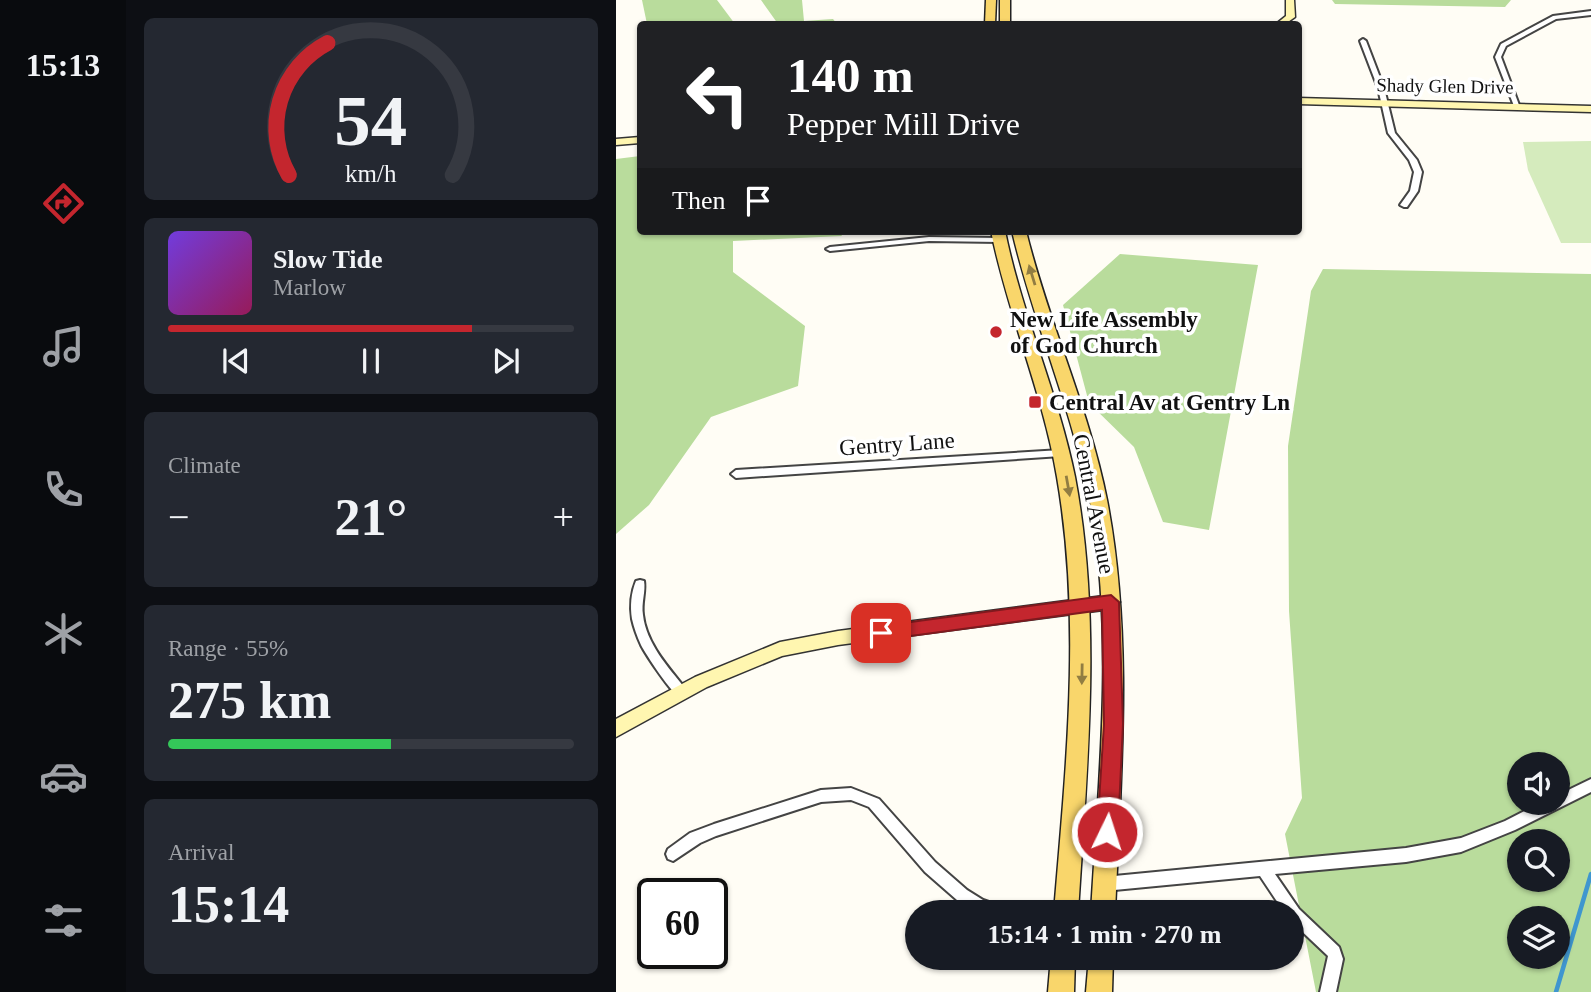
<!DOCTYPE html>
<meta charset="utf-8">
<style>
:root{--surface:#171b24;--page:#242831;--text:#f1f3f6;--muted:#9ea1a6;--line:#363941;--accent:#c4262e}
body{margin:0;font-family:Georgia,serif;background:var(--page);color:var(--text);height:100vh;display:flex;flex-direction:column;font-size:26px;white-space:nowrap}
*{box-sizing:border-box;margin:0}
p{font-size:23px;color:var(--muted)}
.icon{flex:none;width:38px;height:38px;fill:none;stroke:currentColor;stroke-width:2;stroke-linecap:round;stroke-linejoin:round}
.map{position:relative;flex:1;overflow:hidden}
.panel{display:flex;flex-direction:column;gap:18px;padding:18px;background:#0d0f14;width:490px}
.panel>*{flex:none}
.top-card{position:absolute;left:21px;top:21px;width:665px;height:214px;border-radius:7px;box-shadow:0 2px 5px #0004;background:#202124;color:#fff;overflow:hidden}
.controls{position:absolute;left:891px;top:752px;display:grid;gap:14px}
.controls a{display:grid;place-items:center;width:63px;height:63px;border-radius:50%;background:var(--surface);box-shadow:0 2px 5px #0004;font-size:35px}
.speed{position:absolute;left:21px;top:878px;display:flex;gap:14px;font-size:35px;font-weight:700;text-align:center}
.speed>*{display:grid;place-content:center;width:91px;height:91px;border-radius:50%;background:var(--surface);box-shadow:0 2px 5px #0004;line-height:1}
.speed .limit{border:4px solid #111;border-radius:10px;background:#fff;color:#111}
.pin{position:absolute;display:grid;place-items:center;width:60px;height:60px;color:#fff;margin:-30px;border-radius:14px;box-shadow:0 4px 10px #0006}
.me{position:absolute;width:77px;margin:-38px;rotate:4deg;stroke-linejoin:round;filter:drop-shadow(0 0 5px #0008)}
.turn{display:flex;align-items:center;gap:24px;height:147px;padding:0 35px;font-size:32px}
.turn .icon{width:91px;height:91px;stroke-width:2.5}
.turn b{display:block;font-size:49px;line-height:60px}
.then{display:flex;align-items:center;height:66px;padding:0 35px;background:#0003;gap:14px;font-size:26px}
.big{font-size:52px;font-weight:700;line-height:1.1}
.panel .card{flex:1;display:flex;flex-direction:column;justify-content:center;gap:10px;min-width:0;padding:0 24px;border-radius:10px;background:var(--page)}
.panel .dial{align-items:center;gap:0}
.dial svg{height:182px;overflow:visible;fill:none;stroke:var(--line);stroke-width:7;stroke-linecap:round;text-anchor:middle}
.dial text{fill:var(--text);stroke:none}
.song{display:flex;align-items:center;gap:21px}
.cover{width:84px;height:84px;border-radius:10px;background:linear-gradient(135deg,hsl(260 70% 55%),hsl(330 70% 35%))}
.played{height:7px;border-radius:4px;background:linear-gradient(90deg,var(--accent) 75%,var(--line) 75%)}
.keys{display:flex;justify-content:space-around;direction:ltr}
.heat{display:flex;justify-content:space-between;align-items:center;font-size:38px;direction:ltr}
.charge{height:10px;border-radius:5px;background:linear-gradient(90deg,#34c759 55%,var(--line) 0)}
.trip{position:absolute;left:289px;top:900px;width:399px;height:70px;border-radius:35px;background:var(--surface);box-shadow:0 2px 5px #0004;font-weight:700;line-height:70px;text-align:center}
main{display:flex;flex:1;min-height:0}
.menu{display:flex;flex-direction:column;width:126px;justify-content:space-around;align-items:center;background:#090b0e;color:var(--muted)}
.menu .icon{width:49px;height:49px}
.menu .selected{color:var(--accent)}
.menu b{font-size:32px;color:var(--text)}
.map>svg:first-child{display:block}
.green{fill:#d5ebbd}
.forest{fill:#b9dc9c;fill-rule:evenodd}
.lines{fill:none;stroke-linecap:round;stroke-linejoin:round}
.stream{stroke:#3f96cf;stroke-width:4.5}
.street-casing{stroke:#444;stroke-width:4}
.secondary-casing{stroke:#333;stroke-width:3}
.primary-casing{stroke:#222;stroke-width:3}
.street{fill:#fff;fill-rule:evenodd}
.secondary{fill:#fff6b0;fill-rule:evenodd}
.primary{fill:#f9d66b;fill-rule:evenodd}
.oneway{fill:#917d42}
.route{fill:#c4262e;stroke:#7f191e;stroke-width:2}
.poi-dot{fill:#c4262e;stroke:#fff;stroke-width:2.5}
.labels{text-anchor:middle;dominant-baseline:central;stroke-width:7;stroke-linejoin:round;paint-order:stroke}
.far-street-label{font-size:19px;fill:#111;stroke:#fff}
.poi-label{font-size:23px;font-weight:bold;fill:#111;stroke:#fff;text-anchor:start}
.street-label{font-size:23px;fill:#111;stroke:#fff}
</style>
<main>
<nav class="menu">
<b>15:13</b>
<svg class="icon selected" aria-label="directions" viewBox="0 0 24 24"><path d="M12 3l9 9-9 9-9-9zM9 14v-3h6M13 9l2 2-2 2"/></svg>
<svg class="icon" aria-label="music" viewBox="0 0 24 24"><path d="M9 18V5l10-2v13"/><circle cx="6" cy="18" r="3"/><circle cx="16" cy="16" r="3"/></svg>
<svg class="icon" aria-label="phone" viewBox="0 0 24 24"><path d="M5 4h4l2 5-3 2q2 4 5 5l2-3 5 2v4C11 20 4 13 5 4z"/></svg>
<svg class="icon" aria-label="climate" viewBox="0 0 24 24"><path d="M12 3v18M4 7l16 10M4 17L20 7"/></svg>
<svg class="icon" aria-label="car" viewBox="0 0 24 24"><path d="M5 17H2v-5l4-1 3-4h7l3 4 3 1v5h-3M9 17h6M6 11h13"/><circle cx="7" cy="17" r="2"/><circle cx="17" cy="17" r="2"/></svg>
<svg class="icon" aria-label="filters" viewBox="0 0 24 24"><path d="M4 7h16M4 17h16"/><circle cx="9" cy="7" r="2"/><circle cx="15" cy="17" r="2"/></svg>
</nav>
<section class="panel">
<div class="card dial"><svg viewBox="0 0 100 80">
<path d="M14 69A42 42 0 1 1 86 69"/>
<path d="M14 69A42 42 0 0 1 31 11" stroke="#c4262e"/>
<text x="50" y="56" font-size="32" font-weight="700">54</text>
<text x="50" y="72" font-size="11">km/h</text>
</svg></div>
<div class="card">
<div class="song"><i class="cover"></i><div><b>Slow Tide</b><p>Marlow</p></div></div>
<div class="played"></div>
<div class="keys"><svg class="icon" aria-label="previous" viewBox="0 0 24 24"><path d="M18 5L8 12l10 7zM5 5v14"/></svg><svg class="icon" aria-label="pause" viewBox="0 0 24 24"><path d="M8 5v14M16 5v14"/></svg><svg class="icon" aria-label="next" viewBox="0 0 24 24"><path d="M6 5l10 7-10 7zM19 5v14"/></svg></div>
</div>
<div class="card"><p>Climate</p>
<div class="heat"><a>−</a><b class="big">21°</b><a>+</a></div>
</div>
<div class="card"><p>Range · 55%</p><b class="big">275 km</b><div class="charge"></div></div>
<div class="card"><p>Arrival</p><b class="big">15:14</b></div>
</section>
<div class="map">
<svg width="975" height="992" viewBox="0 0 975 992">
<rect width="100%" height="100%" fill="#fffdf5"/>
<!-- green -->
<path class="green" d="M975,141V243H945L912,170L907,142Z"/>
<!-- forest -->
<g class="forest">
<path d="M26,0H101L119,24H31Z"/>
<path d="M145,0H186L188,21L217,19L221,24H162Z"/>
<path d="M716,0H895L889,7L719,4Z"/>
<path d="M24,156V231H223L226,236L117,241V272L189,326L182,386L95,417L33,505L0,534V159Z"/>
<path d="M504,254L642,265L593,530L547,522L518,447L473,403L447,305Z"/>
<path d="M707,269L975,274V992H700L669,834L686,798L673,611L672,446L695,291ZM903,765H942V803H903ZM903,842H942V880H903ZM903,919H942V957H903Z"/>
</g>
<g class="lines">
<!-- stream -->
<path class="stream" d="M940,992L975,874"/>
<defs>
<g id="street">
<path d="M975,11V15L940,19L890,46L885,57L903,105L898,106L879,57L885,44L937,16Z"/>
<path d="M747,39L750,41L768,88L779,133L801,160L806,172L802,191L791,207H788L784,205L794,191L798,172L793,160L772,133L762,88L744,41Z"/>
<path d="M313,237L384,238L388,240L384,242L313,241L214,251L210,249L214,247Z"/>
<path d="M445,450L450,453L445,456L120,478L115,474L120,470Z"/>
<path d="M24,580L28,581C30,591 25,603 27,615C30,643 52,667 69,688L71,692L69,696C68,696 66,697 64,697C57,696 29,653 25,645C21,636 18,628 16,619C14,606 15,593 20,581Z"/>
<path d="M975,779V792L899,830L845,852L790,862L659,874L683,909L723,947L727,959L720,992H704L712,956L676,922V912H668L644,876L488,891L483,889L481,884L483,879L488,877L790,848L845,838L889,821L924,803H942V795Z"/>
<path d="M235,788L263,799L319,862L351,890L367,900L387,907L389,912H361L341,900L309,872L253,807L235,800L205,802L100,836L84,843L57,861L52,859L50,854L52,849L74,833L98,824L205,790Z"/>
</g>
<g id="secondary">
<path d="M670,0H678L679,17L669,24H660L670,16Z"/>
<path d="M682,98L975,106V112L682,104Z"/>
<path d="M24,137V143L0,145V139Z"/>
<path d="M495,595L501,597L504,602L501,607L495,609L222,645L166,656L91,687L0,737V719L79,677L164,642L222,631Z"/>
</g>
<g id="primary">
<path d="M370,0H380L379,24H369Z"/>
<rect x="384" y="0" width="10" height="24"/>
<path d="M375,231H389C406,315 442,393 459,477C486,620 471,767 462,912H438C450,767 466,621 441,477C427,393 392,315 375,231Z"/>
<path d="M396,231H410C432,322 473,408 491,500C517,635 505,775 499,912H475C483,775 499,633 473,497C455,406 417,321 396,231Z"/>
<path d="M435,957H459L458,992H432Z"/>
<path d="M473,957H497L496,992H470Z"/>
</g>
</defs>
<!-- street casing -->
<use href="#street" class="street-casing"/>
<!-- secondary casing -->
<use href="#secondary" class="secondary-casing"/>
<!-- primary casing -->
<use href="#primary" class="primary-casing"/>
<!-- street -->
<use href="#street" class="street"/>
<!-- secondary -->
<use href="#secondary" class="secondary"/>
<!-- primary -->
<use href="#primary" class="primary"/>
</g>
<!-- one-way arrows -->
<defs><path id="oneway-solid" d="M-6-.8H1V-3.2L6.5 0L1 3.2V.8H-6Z" transform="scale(1.75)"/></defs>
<g class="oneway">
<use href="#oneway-solid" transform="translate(416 275) rotate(-107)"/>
<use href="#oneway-solid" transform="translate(452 486) rotate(80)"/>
<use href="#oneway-solid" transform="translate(466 674) rotate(91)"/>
</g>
<!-- route -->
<path class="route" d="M495,595L503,602L507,724L502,832L499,838L491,841L484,838L481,832L488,724L486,610L265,640L256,633L265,626Z"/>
<!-- markers -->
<g class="poi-dot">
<circle cx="380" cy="332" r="7"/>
<rect x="412" y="395" width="14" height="14" rx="3.5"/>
</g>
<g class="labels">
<!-- far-street labels -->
<g class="far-street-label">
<text transform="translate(829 86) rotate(1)">Shady Glen Drive</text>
</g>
<!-- poi labels -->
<g class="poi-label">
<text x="394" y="319">New Life Assembly<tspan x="394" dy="26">of God Church</tspan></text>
<text x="433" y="402">Central Av at Gentry Ln</text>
</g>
<!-- street labels -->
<g class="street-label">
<text transform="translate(281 444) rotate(-4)">Gentry Lane</text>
<text transform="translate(478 504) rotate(79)">Central Avenue</text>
</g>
</g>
</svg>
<div class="controls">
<a><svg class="icon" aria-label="sound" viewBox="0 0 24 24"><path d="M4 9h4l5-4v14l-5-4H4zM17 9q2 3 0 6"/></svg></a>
<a><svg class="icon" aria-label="search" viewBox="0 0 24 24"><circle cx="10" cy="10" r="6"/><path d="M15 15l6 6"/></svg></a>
<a><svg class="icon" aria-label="layers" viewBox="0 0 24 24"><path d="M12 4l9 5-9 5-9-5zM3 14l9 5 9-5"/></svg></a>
</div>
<div class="speed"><div class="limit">60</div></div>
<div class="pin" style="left:265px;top:633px;background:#d93025"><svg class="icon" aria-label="arrive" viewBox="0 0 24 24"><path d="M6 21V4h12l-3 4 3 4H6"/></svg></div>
<svg class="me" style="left:491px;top:832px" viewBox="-20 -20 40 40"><circle r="17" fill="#c4262e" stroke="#fff" stroke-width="3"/><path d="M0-11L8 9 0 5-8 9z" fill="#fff"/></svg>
<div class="trip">15:14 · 1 min · 270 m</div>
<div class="top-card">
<div class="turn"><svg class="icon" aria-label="left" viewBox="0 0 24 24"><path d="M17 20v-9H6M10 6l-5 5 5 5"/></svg><div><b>140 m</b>Pepper Mill Drive</div></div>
<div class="then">Then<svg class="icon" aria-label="arrive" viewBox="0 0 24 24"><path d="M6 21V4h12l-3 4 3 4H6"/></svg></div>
</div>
</div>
</main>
